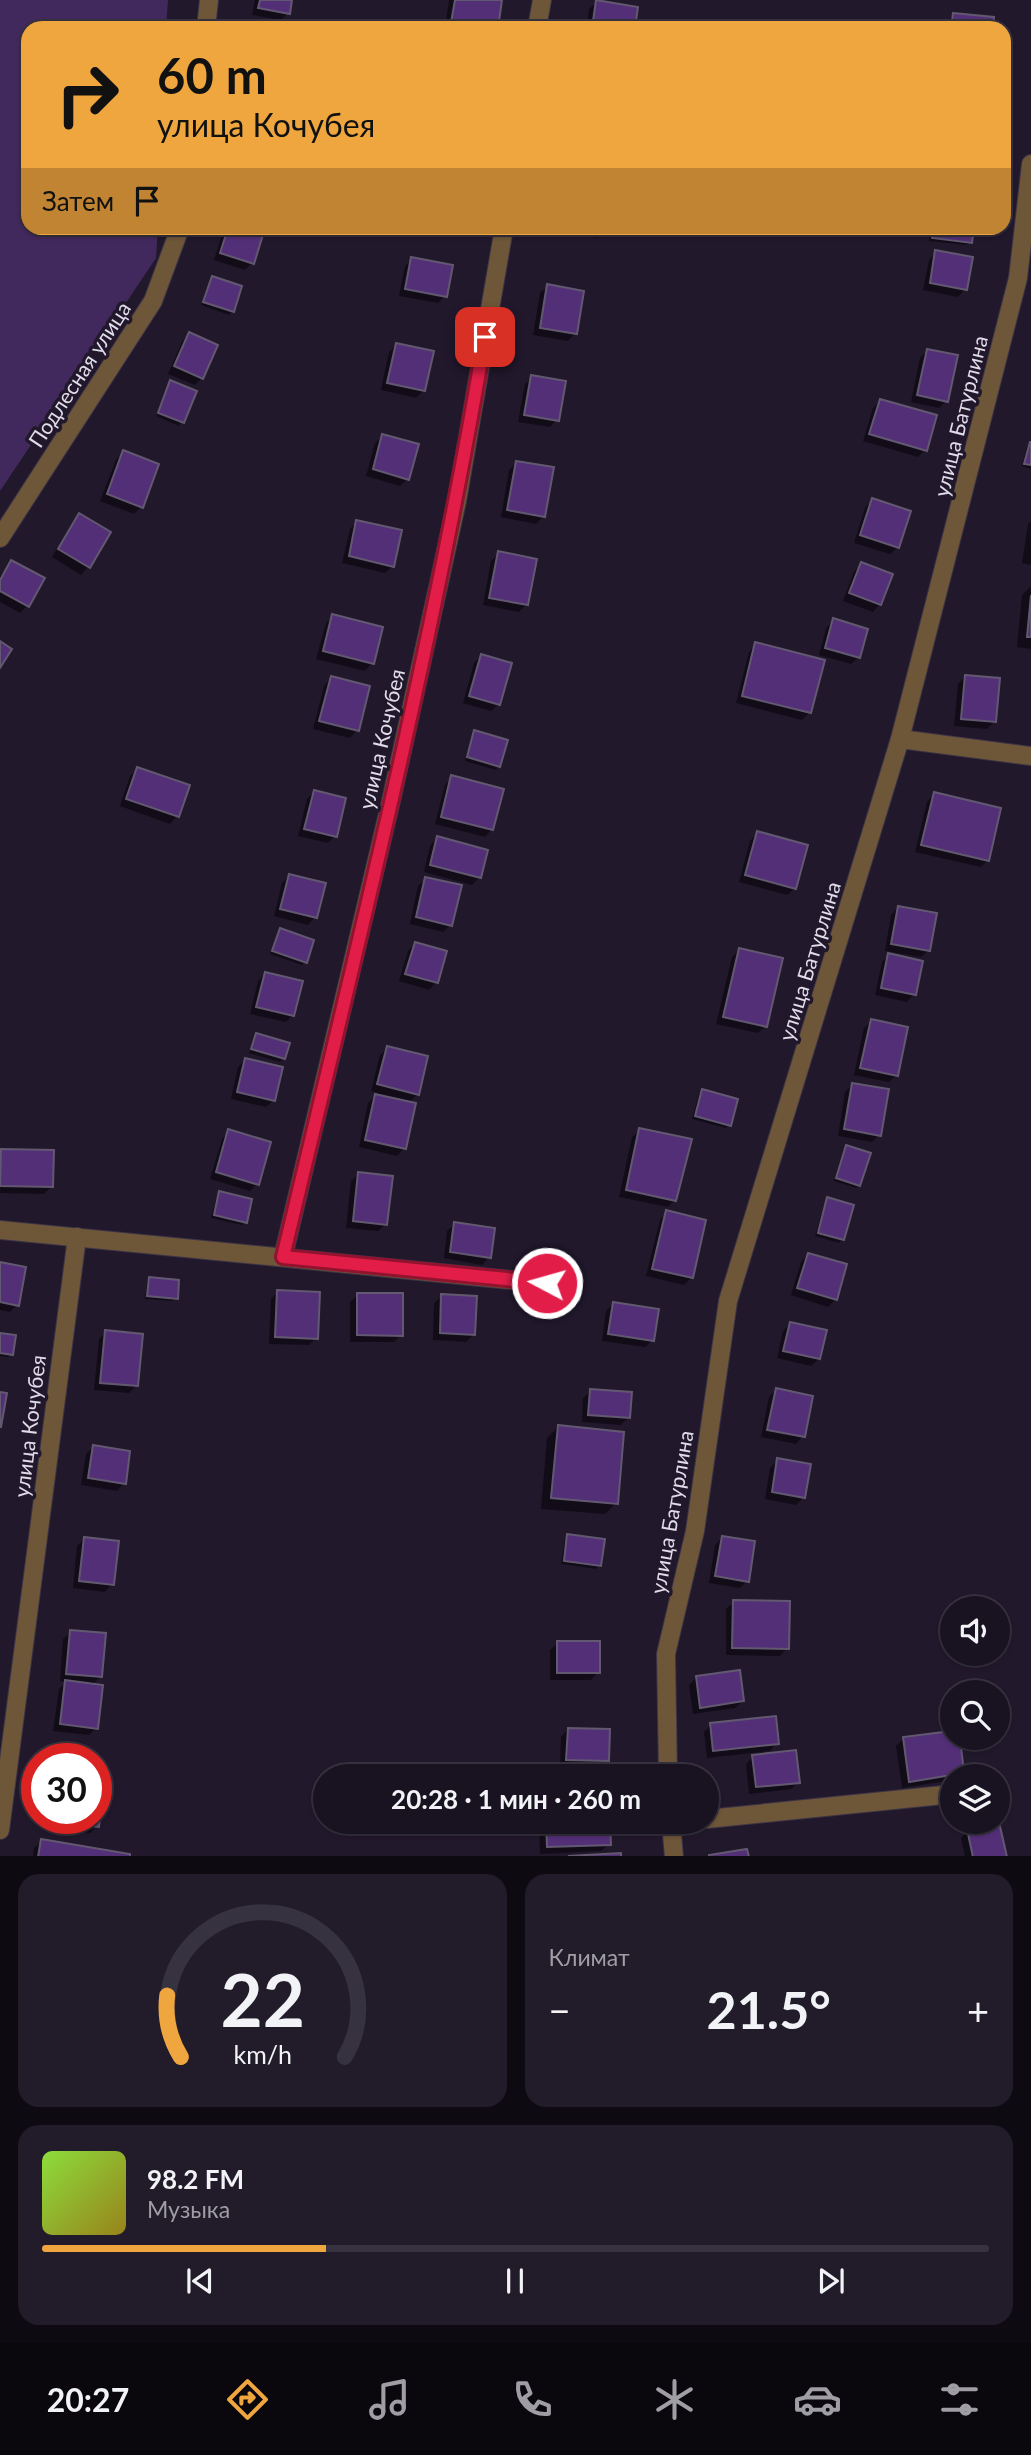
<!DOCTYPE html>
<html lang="ru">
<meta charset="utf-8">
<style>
:root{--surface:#191221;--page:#221b2a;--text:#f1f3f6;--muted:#9f9ea5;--line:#37323f;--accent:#f0a63f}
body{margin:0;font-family:Lato,sans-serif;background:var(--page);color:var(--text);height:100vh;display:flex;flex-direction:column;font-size:26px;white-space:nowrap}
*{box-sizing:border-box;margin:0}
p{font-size:23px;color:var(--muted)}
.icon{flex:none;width:38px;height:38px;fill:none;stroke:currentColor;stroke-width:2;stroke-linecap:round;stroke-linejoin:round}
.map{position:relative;height:1856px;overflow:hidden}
.details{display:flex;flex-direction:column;gap:18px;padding:18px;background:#0e0a12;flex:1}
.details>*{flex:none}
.banner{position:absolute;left:21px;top:21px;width:990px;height:214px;border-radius:21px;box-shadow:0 2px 5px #0004,0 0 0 2px var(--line);background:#f0a63f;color:#111;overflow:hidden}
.controls{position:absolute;left:940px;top:1596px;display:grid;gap:14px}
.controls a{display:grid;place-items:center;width:70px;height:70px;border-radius:50%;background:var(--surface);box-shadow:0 2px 5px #0004,0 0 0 2px var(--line);font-size:35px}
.speed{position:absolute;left:21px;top:1743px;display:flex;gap:14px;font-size:35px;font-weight:700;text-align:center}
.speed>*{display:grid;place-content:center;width:91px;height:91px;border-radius:50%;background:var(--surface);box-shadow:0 2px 5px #0004,0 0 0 2px var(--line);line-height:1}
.speed .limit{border:10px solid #d22;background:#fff;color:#111}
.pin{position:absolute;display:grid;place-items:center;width:60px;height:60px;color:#fff;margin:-30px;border-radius:14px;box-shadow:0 4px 10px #0006}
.me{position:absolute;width:77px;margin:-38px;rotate:276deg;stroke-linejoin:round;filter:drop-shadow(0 0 5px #0008)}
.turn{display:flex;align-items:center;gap:24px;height:147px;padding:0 21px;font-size:32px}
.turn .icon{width:91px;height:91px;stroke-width:2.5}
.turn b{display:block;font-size:49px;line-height:60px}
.then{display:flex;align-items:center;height:66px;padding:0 21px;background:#0003;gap:14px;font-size:26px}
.big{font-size:52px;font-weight:700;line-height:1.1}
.details .card{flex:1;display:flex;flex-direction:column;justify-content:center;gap:10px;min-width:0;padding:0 24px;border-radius:21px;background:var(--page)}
.details .dial{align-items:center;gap:0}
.dial svg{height:182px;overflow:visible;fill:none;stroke:var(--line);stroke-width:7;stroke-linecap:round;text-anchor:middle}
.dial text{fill:var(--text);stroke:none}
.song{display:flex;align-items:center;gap:21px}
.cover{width:84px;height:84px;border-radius:10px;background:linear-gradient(135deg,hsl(90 70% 55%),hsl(50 70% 35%))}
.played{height:7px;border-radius:4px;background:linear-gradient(90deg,var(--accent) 30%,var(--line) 30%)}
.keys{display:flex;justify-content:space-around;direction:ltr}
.heat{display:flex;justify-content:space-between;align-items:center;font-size:38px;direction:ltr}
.details .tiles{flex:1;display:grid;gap:18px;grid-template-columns:1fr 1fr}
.card:last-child{grid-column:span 2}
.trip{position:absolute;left:313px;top:1764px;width:406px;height:70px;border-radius:35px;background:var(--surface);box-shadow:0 2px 5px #0004,0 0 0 2px var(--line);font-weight:700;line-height:70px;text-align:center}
.dock{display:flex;height:112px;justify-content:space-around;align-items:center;background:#0a070d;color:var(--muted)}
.dock .icon{width:49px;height:49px}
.dock .selected{color:var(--accent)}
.dock b{font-size:32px;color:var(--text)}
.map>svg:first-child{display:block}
.green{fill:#42295d}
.shadow{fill:#0007}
.building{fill:#532f78;stroke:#625970;stroke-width:2}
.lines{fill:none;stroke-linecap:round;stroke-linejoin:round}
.minor-casing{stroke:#3c3346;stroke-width:20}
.minor{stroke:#6e5638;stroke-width:18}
.route-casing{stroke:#92132f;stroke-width:18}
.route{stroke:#e11d48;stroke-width:12}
.labels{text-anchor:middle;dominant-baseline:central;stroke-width:7;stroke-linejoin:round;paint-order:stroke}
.street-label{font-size:21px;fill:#e1dce9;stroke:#21182c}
</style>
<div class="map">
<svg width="1031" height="1857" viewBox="0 0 1031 1857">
<rect width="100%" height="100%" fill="#21182c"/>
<!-- green -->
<path class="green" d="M0,0H168L166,28H28V228H158L156,258L0,491Z"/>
<!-- shadow -->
<g class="shadow">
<path d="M255,0H290L288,13L281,20L252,15Z"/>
<path d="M449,0H501L496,28H445Z"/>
<path d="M597,2L633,28H587L589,9Z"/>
<path d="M953,15L992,28H946V23Z"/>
<path d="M224,228H263L252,263L245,270L214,260Z"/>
<path d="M553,228H606L598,238L553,231Z"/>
<path d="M931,228H972L970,242L967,245L929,241Z"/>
<path d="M936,252L965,289L958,297L923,290L929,260Z"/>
<path d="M412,259L445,296L438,303L399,296L405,266Z"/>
<path d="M212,278L240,287L232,311L229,315L201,305Z"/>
<path d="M548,286L575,333L568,341L533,335L540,293Z"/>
<path d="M189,334L202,378L195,385L168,374L182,342Z"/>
<path d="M396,345L424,390L416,398L381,390L389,352Z"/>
<path d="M928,350L946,401L939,408L911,402L920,358Z"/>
<path d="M532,377L557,420L550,427L518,422L525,384Z"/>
<path d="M171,382L194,392L179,426L156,416Z"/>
<path d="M880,401L925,450L918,457L863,441L873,408Z"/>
<path d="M383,436L407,479L400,486L366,476L375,443Z"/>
<path d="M1030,444H1031V469L1022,466L1027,447Z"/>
<path d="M124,452L141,507L134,514L100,501L116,460Z"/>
<path d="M516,463L544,516L536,524L501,517L509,470Z"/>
<path d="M872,500L898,547L890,554L854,543L865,508Z"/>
<path d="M79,515L109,533L88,567L81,575L52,557L72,523Z"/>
<path d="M357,521L393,566L385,573L342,563L350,529Z"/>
<path d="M1031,521V565L1022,563L1028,524Z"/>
<path d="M499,553L527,604L519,612L483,605L491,561Z"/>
<path d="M11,562L27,606L20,613L0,602V576Z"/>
<path d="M861,564L880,604L873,612L843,601L854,572Z"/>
<path d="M1031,586V649L1017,647L1022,595Z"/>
<path d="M333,616L372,663L365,671L316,659L326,623Z"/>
<path d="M834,620L859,657L851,664L819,655L826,628Z"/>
<path d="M756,644L810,712L802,720L736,703L749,652Z"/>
<path d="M481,656L499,704L491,711L463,703L474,663Z"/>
<path d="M965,677L994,722L987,729L954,726L958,684Z"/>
<path d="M331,678L357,730L350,738L313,729L324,686Z"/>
<path d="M475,732L499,766L496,770L465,761L472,736Z"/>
<path d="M138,769L187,786L177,816L170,824L120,806L130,776Z"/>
<path d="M452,777L492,829L485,837L435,824L445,785Z"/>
<path d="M314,792L335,836L328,843L298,836L307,799Z"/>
<path d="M934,794L988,860L981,867L915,852L927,802Z"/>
<path d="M757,833L795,888L787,895L739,882L750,841Z"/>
<path d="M437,838L480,877L472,885L424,872L430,846Z"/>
<path d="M289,876L315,917L308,925L274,916L282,883Z"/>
<path d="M426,879L451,925L443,932L410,924L418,886Z"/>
<path d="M898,908L929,950L921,957L885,951L891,915Z"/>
<path d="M280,930L305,962L302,965L270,954Z"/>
<path d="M415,944L436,982L429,990L399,981L408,951Z"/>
<path d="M739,950L766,1026L758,1033L716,1024L732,957Z"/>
<path d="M889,955L914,994L907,1002L875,995L882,962Z"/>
<path d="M265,974L293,1015L286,1022L250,1014L258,981Z"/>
<path d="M872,1021L897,1075L889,1082L854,1075L864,1028Z"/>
<path d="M257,1035L283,1058L280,1062L249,1053Z"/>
<path d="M387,1048L418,1094L408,1103L404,1148L397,1156L359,1147L368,1103L378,1093L371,1091L380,1055Z"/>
<path d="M246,1059L274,1100L266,1107L231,1099L238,1067Z"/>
<path d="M852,1085L879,1135L872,1142L838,1136L845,1092Z"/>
<path d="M703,1091L729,1125L726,1128L692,1119L699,1094Z"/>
<path d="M640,1130L675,1200L668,1207L619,1197L632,1137Z"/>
<path d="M229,1131L257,1184L250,1191L210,1179L222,1139Z"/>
<path d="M846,1147L859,1185L856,1188L834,1181L843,1150Z"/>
<path d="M2,1151L51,1187L44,1194L0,1193Z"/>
<path d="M359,1174L386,1224L378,1231L346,1228L351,1181Z"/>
<path d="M220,1193L245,1222L242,1225L211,1218L217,1196Z"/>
<path d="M828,1199L842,1239L839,1243L815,1236L825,1202Z"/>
<path d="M667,1212L704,1222L691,1278L684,1285L646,1276L660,1220Z"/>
<path d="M455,1224L489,1257L482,1265L444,1258L447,1231Z"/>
<path d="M808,1254L836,1299L828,1307L791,1295L801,1262Z"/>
<path d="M0,1264L17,1305L10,1312L0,1310Z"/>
<path d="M150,1279L176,1298L173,1301L145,1299L147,1282Z"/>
<path d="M278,1292L316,1338L309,1345L269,1344L271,1299Z"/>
<path d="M358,1295L401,1335L394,1342H350V1302Z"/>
<path d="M442,1296L474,1334L466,1342L433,1340L434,1303Z"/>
<path d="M613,1304L653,1340L645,1347L602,1341L606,1311Z"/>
<path d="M790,1324L819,1359L811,1366L777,1358L783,1331Z"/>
<path d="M106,1332L137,1385L129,1393L94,1390L99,1339Z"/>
<path d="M0,1334L11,1354L8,1357L0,1356Z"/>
<path d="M591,1390L628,1418L621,1425L582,1422L583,1398Z"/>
<path d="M776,1390L803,1436L796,1444L761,1437L769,1397Z"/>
<path d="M558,1427L616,1503L605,1514L541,1509L547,1438Z"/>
<path d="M93,1447L124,1483L117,1491L81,1485L86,1454Z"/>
<path d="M778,1460L803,1498L796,1505L765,1499L770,1468Z"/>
<path d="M568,1536L600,1565L596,1569L561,1564L565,1539Z"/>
<path d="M85,1538L112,1584L105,1592L73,1588L77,1546Z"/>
<path d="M722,1538L747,1581L740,1588L709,1583L715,1545Z"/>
<path d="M734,1602L787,1648L780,1656L726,1655V1609Z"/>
<path d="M71,1632L100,1677L92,1685L96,1728L89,1735L53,1731L59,1689L66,1682L60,1681L63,1639Z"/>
<path d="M558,1643L598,1672L591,1680H550V1650Z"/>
<path d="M697,1677L743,1701L735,1708L693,1714L689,1685Z"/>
<path d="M711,1725L777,1743L770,1751L707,1758L704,1732Z"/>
<path d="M568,1729L607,1761L600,1768L560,1767L561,1737Z"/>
<path d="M952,1732V1738H958L962,1772L958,1776H952V1780L902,1788L896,1746L903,1739Z"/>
<path d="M753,1757L799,1782L791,1789L749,1794L746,1764Z"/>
<path d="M40,1818H96L97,1826L90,1833L39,1828Z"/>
<path d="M539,1822H608L609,1844L601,1851L540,1854Z"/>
<path d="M968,1831L1005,1857H965L961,1838Z"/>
<path d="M42,1841L128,1857H33L34,1848Z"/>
</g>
<!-- building -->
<g class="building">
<path d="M260,0H292L290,14L258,8Z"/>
<path d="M455,0H502L498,28H450Z"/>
<path d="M596,0L638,7L635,28H592Z"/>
<path d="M953,13L994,17L993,28H951Z"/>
<path d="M228,228H265L254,264L220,253Z"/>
<path d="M933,228H974L972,243L932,238Z"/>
<path d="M935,250L973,257L967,290L930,283Z"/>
<path d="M411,257L453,265L447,297L405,289Z"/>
<path d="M212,276L242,286L234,312L203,302Z"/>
<path d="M547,284L584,291L577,334L540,328Z"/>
<path d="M189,332L218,345L203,379L174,366Z"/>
<path d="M396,343L434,351L425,391L387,383Z"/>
<path d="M927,349L958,355L948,402L917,395Z"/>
<path d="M531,375L566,381L559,421L524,415Z"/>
<path d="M170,380L197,391L184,423L158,413Z"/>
<path d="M880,399L937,415L927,451L869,434Z"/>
<path d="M382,434L419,444L409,480L373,469Z"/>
<path d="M1030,442H1031V465L1024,464Z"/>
<path d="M123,450L159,464L143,508L107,494Z"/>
<path d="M516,461L554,467L545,517L507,510Z"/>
<path d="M872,498L911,511L899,548L860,535Z"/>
<path d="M79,513L111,532L90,568L58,549Z"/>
<path d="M356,520L402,530L394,567L349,556Z"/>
<path d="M498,551L537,559L528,605L489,598Z"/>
<path d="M11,560L45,578L29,607L0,591V580Z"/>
<path d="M861,562L893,574L881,605L849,593Z"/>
<path d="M1031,595V637H1027Z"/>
<path d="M332,614L383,627L374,664L323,651Z"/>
<path d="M833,618L868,629L860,658L825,648Z"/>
<path d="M0,641L12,649L0,668Z"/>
<path d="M755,642L825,660L811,713L742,696Z"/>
<path d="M481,654L512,663L500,705L469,696Z"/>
<path d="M965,675L1000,678L996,722L961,719Z"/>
<path d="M331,676L370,686L359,731L319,721Z"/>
<path d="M474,730L508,740L500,767L467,757Z"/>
<path d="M137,767L190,785L179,817L126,799Z"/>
<path d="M451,775L504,789L493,830L441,817Z"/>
<path d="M314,790L346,798L337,837L304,829Z"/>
<path d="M934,792L1001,808L989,861L921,845Z"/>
<path d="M757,831L808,845L796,889L745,875Z"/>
<path d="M437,836L488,850L481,878L430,865Z"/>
<path d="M289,874L326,883L317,918L280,909Z"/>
<path d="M425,877L462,885L452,926L416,917Z"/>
<path d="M898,906L937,913L930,951L891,944Z"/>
<path d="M280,928L314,940L307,963L272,951Z"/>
<path d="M415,942L447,951L438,983L405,974Z"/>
<path d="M739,948L783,958L767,1027L723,1017Z"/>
<path d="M888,953L923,961L916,995L881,988Z"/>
<path d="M265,972L303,981L294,1016L256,1007Z"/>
<path d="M871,1019L908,1027L898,1076L860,1068Z"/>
<path d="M256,1033L290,1043L285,1059L251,1049Z"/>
<path d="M387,1046L428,1056L419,1095L377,1084Z"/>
<path d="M245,1058L283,1067L275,1101L237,1092Z"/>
<path d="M852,1083L889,1089L881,1136L844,1129Z"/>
<path d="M702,1089L738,1099L731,1126L695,1116Z"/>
<path d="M375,1094L416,1103L406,1149L365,1140Z"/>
<path d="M639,1128L692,1139L676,1201L626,1190Z"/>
<path d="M228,1129L271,1142L259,1185L216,1172Z"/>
<path d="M846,1145L871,1153L860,1186L836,1178Z"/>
<path d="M1,1149L54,1150L53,1187L0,1186Z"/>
<path d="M358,1172L393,1176L387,1225L353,1221Z"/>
<path d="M219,1191L252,1199L247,1223L214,1215Z"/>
<path d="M827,1197L854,1205L844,1240L818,1233Z"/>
<path d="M666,1210L706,1220L693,1278L652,1269Z"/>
<path d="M454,1222L495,1228L491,1258L450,1252Z"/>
<path d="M808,1253L847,1264L837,1300L797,1288Z"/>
<path d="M0,1262L26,1267L19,1306L0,1302Z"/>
<path d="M149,1277L179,1280L178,1299L147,1296Z"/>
<path d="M277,1290L320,1292L318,1339L275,1337Z"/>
<path d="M357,1293H403V1336L357,1335Z"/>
<path d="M441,1294L477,1296L475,1335L440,1333Z"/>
<path d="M613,1302L659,1309L654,1341L608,1334Z"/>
<path d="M790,1322L827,1330L820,1359L783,1351Z"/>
<path d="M105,1330L143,1334L138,1386L100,1383Z"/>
<path d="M0,1333L16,1335L13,1355L0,1353Z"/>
<path d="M776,1388L813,1396L805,1437L767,1430Z"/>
<path d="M590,1389L632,1392L630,1418L588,1415Z"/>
<path d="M0,1392L7,1393L1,1427H0Z"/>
<path d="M558,1425L624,1432L618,1504L551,1498Z"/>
<path d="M93,1445L130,1451L126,1484L88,1478Z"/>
<path d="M777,1458L811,1464L805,1498L772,1492Z"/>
<path d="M567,1534L605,1539L601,1566L564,1561Z"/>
<path d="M722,1536L755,1541L749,1582L715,1576Z"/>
<path d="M84,1537L119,1541L114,1585L79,1581Z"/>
<path d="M733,1600L790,1601L789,1649L732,1648Z"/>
<path d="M70,1630L106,1633L102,1677L66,1674Z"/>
<rect x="557" y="1641" width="43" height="32"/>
<path d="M740,1670L744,1701L700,1708L696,1676Z"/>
<path d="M65,1680L103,1685L98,1729L60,1724Z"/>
<path d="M776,1716L779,1744L713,1751L710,1723Z"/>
<path d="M568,1728L610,1729L609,1761L566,1760Z"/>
<path d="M952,1731V1738H960L964,1773L909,1782L903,1737Z"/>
<path d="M796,1750L800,1783L756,1787L752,1755Z"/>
<path d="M96,1782L103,1783L99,1827L46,1821V1818H96Z"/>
<path d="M546,1822H610L611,1845L547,1847Z"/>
<path d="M999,1822L1007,1857H973L967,1829Z"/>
<path d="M41,1839L130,1854V1857H38Z"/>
<path d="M747,1849L749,1857H709V1855Z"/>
<path d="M621,1853V1857H569V1856Z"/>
</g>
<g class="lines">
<defs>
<g id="minor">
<path d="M206,28L209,0"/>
<path d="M537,28L542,0"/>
<path d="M0,538L153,301L180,228"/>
<path d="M900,739L1031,756"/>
<path d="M0,1230L573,1286"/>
<path d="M283,1257L391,801L457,501L504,228"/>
<path d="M668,1776L666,1654L695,1531L728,1301L900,739L1018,278L1031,164"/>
<path d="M707,1819L943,1795"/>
<path d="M671,1822L674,1857"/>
<path d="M0,1830L77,1237"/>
</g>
</defs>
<!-- minor casing -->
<use href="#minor" class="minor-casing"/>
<!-- minor -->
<use href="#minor" class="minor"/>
</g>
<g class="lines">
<defs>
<path id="route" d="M485,337C433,647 356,952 283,1257L547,1283"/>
</defs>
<!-- route casing -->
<use href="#route" class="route-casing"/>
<!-- route -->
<use href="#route" class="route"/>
</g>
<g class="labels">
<!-- street labels -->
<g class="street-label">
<text transform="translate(79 374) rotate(-57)">Подлесная улица</text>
<text transform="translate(960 416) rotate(-76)">улица Батурлина</text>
<text transform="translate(381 739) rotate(-77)">улица Кочубея</text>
<text transform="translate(809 961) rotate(-73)">улица Батурлина</text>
<text transform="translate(29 1426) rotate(-83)">улица Кочубея</text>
<text transform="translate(671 1512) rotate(-80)">улица Батурлина</text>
</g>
</g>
</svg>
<div class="controls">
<a><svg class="icon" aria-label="sound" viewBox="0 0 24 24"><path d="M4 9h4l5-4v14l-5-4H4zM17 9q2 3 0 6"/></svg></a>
<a><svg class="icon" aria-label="search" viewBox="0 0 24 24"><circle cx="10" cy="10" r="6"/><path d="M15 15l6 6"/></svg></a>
<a><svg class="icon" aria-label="layers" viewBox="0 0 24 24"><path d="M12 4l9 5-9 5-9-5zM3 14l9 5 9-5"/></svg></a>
</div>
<div class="speed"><div class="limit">30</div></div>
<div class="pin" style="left:485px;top:337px;background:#d93025"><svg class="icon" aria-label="arrive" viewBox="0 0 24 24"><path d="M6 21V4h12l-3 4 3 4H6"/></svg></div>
<svg class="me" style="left:547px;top:1283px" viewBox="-20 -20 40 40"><circle r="17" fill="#e11d48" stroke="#fff" stroke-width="3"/><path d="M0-11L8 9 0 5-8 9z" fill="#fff"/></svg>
<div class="trip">20:28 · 1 мин · 260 m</div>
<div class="banner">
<div class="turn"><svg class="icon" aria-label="right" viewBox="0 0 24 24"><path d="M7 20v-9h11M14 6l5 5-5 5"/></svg><div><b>60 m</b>улица Кочубея</div></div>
<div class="then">Затем<svg class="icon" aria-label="arrive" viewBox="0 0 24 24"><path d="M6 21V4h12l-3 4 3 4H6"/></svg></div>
</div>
</div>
<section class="details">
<div class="tiles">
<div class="card dial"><svg viewBox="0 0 100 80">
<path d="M14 69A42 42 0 1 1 86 69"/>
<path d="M14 69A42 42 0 0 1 8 42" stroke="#f0a63f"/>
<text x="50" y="56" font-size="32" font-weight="700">22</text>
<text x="50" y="72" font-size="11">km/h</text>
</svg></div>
<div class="card"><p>Климат</p>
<div class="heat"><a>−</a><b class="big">21.5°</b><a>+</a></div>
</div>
<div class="card">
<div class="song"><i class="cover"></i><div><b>98.2 FM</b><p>Музыка</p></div></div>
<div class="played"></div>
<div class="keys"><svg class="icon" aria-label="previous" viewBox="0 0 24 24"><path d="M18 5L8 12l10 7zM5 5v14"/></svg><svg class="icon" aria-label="pause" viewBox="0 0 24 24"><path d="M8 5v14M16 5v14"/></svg><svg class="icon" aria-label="next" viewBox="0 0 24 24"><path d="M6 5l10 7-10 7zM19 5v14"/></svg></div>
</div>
</div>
</section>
<nav class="dock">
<b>20:27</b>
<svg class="icon selected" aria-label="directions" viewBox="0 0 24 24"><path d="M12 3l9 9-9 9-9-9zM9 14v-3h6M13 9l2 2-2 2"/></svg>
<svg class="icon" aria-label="music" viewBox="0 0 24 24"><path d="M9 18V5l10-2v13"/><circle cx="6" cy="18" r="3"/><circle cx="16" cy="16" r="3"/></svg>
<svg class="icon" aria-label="phone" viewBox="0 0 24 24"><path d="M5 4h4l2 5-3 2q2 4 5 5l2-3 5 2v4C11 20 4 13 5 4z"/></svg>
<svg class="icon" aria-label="climate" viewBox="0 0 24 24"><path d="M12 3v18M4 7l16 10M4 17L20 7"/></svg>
<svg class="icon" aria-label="car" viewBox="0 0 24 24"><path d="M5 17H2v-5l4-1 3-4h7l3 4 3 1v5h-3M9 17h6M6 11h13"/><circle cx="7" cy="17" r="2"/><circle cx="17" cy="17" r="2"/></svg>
<svg class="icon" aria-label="filters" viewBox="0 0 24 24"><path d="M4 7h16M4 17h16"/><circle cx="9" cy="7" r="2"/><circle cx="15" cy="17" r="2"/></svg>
</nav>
